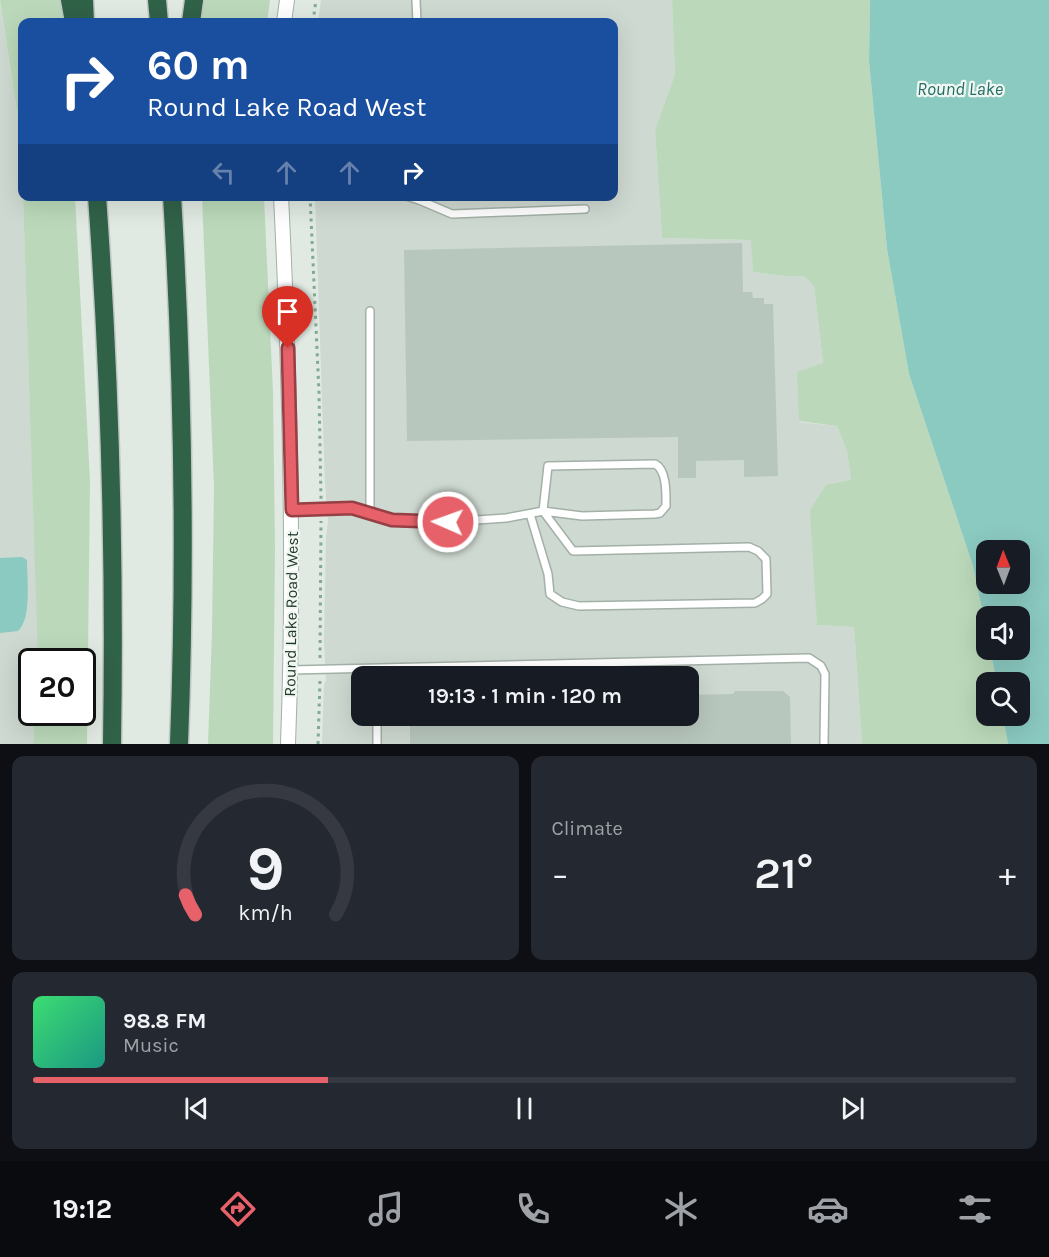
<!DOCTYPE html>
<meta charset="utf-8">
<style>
:root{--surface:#171b24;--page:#242831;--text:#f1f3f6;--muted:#9ea1a6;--line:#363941;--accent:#e66169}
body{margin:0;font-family:Karla,sans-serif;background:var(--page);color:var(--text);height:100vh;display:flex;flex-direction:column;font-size:22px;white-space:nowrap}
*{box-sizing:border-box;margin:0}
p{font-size:20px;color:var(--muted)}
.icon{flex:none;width:33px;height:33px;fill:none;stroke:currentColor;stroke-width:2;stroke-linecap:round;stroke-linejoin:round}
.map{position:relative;height:744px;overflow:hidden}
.sheet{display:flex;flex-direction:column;gap:12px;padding:12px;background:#0d0f14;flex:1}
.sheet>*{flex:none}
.hud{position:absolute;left:18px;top:18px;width:600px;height:183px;border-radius:12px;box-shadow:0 6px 24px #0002;background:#1a4fa0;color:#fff;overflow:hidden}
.needle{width:39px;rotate:359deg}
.buttons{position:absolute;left:976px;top:540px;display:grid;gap:12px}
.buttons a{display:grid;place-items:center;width:54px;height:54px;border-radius:12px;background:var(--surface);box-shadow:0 6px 24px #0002;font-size:30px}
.speed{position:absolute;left:18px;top:648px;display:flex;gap:12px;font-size:30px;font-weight:700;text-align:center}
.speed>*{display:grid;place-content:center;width:78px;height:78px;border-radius:50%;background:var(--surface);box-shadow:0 6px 24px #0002;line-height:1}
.speed .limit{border:3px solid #111;border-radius:9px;background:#fff;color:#111}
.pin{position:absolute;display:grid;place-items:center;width:51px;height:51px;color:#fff;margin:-62px -26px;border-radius:50% 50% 50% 0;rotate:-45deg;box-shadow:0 0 6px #0007}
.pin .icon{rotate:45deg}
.me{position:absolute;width:66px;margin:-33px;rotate:272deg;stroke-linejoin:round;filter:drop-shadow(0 0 4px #0008)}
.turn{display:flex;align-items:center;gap:21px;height:126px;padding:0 30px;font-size:27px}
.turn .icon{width:78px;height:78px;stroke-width:2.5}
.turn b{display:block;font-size:42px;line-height:51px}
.lanes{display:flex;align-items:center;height:57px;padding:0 30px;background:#0003;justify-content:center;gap:30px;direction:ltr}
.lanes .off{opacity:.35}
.big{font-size:45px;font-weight:600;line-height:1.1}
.sheet .widget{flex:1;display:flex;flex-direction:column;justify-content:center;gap:9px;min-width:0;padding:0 21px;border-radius:12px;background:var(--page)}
.sheet .dial{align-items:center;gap:0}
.dial svg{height:156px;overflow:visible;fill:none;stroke:var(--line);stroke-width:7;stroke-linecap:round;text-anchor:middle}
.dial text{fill:var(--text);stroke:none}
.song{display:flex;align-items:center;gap:18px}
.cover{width:72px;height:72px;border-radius:9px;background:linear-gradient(135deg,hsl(140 70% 55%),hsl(170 70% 35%))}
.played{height:6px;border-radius:3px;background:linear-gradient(90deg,var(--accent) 30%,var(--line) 30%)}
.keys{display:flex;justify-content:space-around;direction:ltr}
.heat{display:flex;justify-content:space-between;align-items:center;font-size:33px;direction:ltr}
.sheet .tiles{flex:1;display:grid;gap:12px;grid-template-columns:1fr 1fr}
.widget:last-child{grid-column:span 2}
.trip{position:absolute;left:351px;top:666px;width:348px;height:60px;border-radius:12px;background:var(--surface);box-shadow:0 6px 24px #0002;font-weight:600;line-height:60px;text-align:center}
.dock{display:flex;height:96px;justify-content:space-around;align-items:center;background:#090b0e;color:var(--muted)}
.dock .icon{width:42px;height:42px}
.dock .current{color:var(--accent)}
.dock b{font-size:27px;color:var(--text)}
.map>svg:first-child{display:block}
.built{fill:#ced9d1;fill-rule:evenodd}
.green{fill:#bbd9ba}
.water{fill:#8bcac1;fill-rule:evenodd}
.building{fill:#b8c7bd}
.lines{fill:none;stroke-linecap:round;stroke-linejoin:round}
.service-casing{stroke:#a3b0a7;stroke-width:10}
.minor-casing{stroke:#a3b0a7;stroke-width:16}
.motorway-casing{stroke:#c1c7c4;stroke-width:21}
.path{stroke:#82aa92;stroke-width:3;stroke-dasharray:3 4.5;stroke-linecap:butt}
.service{stroke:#fff;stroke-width:7}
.minor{stroke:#fff;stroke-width:14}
.motorway{stroke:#306248;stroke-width:18}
.route-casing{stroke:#963f44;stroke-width:15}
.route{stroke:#e66169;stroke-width:10}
.labels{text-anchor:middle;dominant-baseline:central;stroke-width:4.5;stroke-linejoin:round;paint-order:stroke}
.street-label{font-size:16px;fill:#22382b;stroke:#f0f6f1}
.water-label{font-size:18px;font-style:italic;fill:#216e64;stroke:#f0f6f1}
</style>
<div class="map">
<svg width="1049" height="744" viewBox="0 0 1049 744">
<rect width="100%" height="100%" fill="#e0e9e2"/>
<!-- built -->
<g class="built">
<path d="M321,0H672L675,74L655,130L662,238L752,240L753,272L785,276H804L814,286L823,364L799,422L837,426L847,451L851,480L817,625L854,627L862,744H322L324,685L326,680L324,642L326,536L328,522L325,483L315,197L614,196V22H318ZM362,676H688V716H362Z"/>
<path d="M0,2L21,138L38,643V661L32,662V712L35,713L33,744H0Z"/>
</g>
<!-- green -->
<g class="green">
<path d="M0,0H62L64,22H22V171L21,138Z"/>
<path d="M202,0H270L267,22H199Z"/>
<path d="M672,0H870L869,61L887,249L909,374L973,566L987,633V650H990L997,682H987V716H1003L1008,744H862L854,627L817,625L810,510L826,485L851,480L847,451L837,426L799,421L797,372L823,363L814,286L804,276H785L753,272L751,240L662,238L655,130L675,74Z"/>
<path d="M23,197H75L90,481L87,744H33L35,713L82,712V662L38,661Z"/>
<path d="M202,197H264L273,392L275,548L273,744H208L212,632L214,487Z"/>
</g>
<!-- water -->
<g class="water">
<path d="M870,0H1049V744H1008L1003,716H1020V682H997L990,650H1020V616H987V633L973,566L909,374L887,249L869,61ZM987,550H1020V584H987Z"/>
<path d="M22,557L27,560C27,578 32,619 18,631L0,633V558Z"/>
</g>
<!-- building -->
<g class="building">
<path d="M742,243L743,292H752L753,298H764V304H773L778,476L744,477V460L696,461V478H678V437L407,441L404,250Z"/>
<path d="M735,691H783L790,697L791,744H410V716H688V695L733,694Z"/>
</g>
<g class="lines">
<defs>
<g id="service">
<path d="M416,0L417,22"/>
<path d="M406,196L419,200V196"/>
<path d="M419,200L452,214L585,209"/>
<path d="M370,311V513"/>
<path d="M292,510L352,508L392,520L448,522L506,518L543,511L582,516L655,514L660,513L666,506C666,494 667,470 655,464L548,466L543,511L573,551L749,547L758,551L766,559L767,594L762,599L755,603L579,606L562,602L550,594L548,574L530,514"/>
<path d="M291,670L809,658L821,666L825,674L824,744"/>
<path d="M377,716V744"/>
</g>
<g id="minor">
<path d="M284,22L287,0"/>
<path d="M281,196C290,379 295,561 288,744"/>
</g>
<g id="motorway">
<path d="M70,0L74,22"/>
<path d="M84,0L85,22"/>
<path d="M157,0L159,22"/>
<path d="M191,22L194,0"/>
<path d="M97,196C110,379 115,561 112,744"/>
<path d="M172,196C183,379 186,561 179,744"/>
</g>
</defs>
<!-- service casing -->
<use href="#service" class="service-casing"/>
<!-- minor casing -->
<use href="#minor" class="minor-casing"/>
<!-- motorway casing -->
<use href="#motorway" class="motorway-casing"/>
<!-- path -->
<g class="path">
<path d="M313,22L316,0"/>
<path d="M310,196L319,393L321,499"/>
<path d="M320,658L321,521"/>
<path d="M318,744L320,680"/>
</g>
<!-- service -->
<use href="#service" class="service"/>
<!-- minor -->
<use href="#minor" class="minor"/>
<!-- motorway -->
<use href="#motorway" class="motorway"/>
</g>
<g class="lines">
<defs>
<path id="route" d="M288,348L292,510L352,508L392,520L448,522"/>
</defs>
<!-- route casing -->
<use href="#route" class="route-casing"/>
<!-- route -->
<use href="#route" class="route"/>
</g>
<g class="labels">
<!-- street labels -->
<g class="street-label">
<text transform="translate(291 614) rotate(-89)">Round Lake Road West</text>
</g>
<!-- water labels -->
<g class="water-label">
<text x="960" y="89">Round Lake</text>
</g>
</g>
</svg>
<div class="buttons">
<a><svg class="needle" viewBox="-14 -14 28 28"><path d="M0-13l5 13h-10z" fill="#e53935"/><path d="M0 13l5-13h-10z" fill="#9ea1a6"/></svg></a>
<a><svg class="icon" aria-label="sound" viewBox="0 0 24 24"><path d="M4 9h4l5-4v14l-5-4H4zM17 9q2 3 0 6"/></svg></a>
<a><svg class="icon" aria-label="search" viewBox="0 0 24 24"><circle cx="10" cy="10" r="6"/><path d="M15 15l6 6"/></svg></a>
</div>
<div class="speed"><div class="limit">20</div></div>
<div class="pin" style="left:288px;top:348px;background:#d93025"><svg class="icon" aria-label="arrive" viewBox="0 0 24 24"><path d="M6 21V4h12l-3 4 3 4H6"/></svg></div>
<svg class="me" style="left:448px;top:522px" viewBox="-20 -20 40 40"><circle r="17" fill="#e66169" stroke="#fff" stroke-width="3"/><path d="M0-11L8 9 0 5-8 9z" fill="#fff"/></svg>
<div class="trip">19:13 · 1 min · 120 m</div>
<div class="hud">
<div class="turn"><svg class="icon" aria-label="right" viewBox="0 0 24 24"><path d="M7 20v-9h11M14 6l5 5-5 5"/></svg><div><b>60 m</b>Round Lake Road West</div></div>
<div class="lanes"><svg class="icon off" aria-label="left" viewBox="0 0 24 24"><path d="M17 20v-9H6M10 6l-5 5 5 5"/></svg><svg class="icon off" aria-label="ahead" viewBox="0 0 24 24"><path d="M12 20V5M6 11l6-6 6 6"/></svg><svg class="icon off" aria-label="ahead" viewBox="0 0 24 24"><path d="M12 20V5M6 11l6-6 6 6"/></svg><svg class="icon" aria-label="right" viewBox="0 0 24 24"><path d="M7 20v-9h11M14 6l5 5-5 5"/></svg></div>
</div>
</div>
<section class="sheet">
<div class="tiles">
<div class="widget dial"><svg viewBox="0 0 100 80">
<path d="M14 69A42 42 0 1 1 86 69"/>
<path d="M14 69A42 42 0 0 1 9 59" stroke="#e66169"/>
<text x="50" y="56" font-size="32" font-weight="700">9</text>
<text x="50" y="72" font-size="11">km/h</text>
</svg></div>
<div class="widget"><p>Climate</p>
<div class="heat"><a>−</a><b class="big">21°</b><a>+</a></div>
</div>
<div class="widget">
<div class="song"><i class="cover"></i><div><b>98.8 FM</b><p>Music</p></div></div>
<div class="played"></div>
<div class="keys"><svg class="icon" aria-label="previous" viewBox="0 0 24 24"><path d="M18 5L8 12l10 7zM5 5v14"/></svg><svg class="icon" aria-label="pause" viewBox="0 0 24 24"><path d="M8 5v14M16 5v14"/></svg><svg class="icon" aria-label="next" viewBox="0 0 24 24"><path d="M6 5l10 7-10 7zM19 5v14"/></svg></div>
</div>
</div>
</section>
<nav class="dock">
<b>19:12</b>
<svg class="icon current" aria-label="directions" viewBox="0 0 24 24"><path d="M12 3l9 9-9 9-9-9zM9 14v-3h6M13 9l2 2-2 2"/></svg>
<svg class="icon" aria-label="music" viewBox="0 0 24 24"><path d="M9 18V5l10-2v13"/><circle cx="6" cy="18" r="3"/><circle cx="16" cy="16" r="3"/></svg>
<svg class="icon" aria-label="phone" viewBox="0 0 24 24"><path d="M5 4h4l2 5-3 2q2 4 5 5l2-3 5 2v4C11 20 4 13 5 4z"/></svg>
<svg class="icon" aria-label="climate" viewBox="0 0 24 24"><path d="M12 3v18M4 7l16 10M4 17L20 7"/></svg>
<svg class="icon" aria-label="car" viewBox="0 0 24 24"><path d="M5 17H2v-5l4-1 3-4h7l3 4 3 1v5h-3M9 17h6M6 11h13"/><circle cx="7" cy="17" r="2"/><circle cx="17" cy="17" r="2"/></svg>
<svg class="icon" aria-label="filters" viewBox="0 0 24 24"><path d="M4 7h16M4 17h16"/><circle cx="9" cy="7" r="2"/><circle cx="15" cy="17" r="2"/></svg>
</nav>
